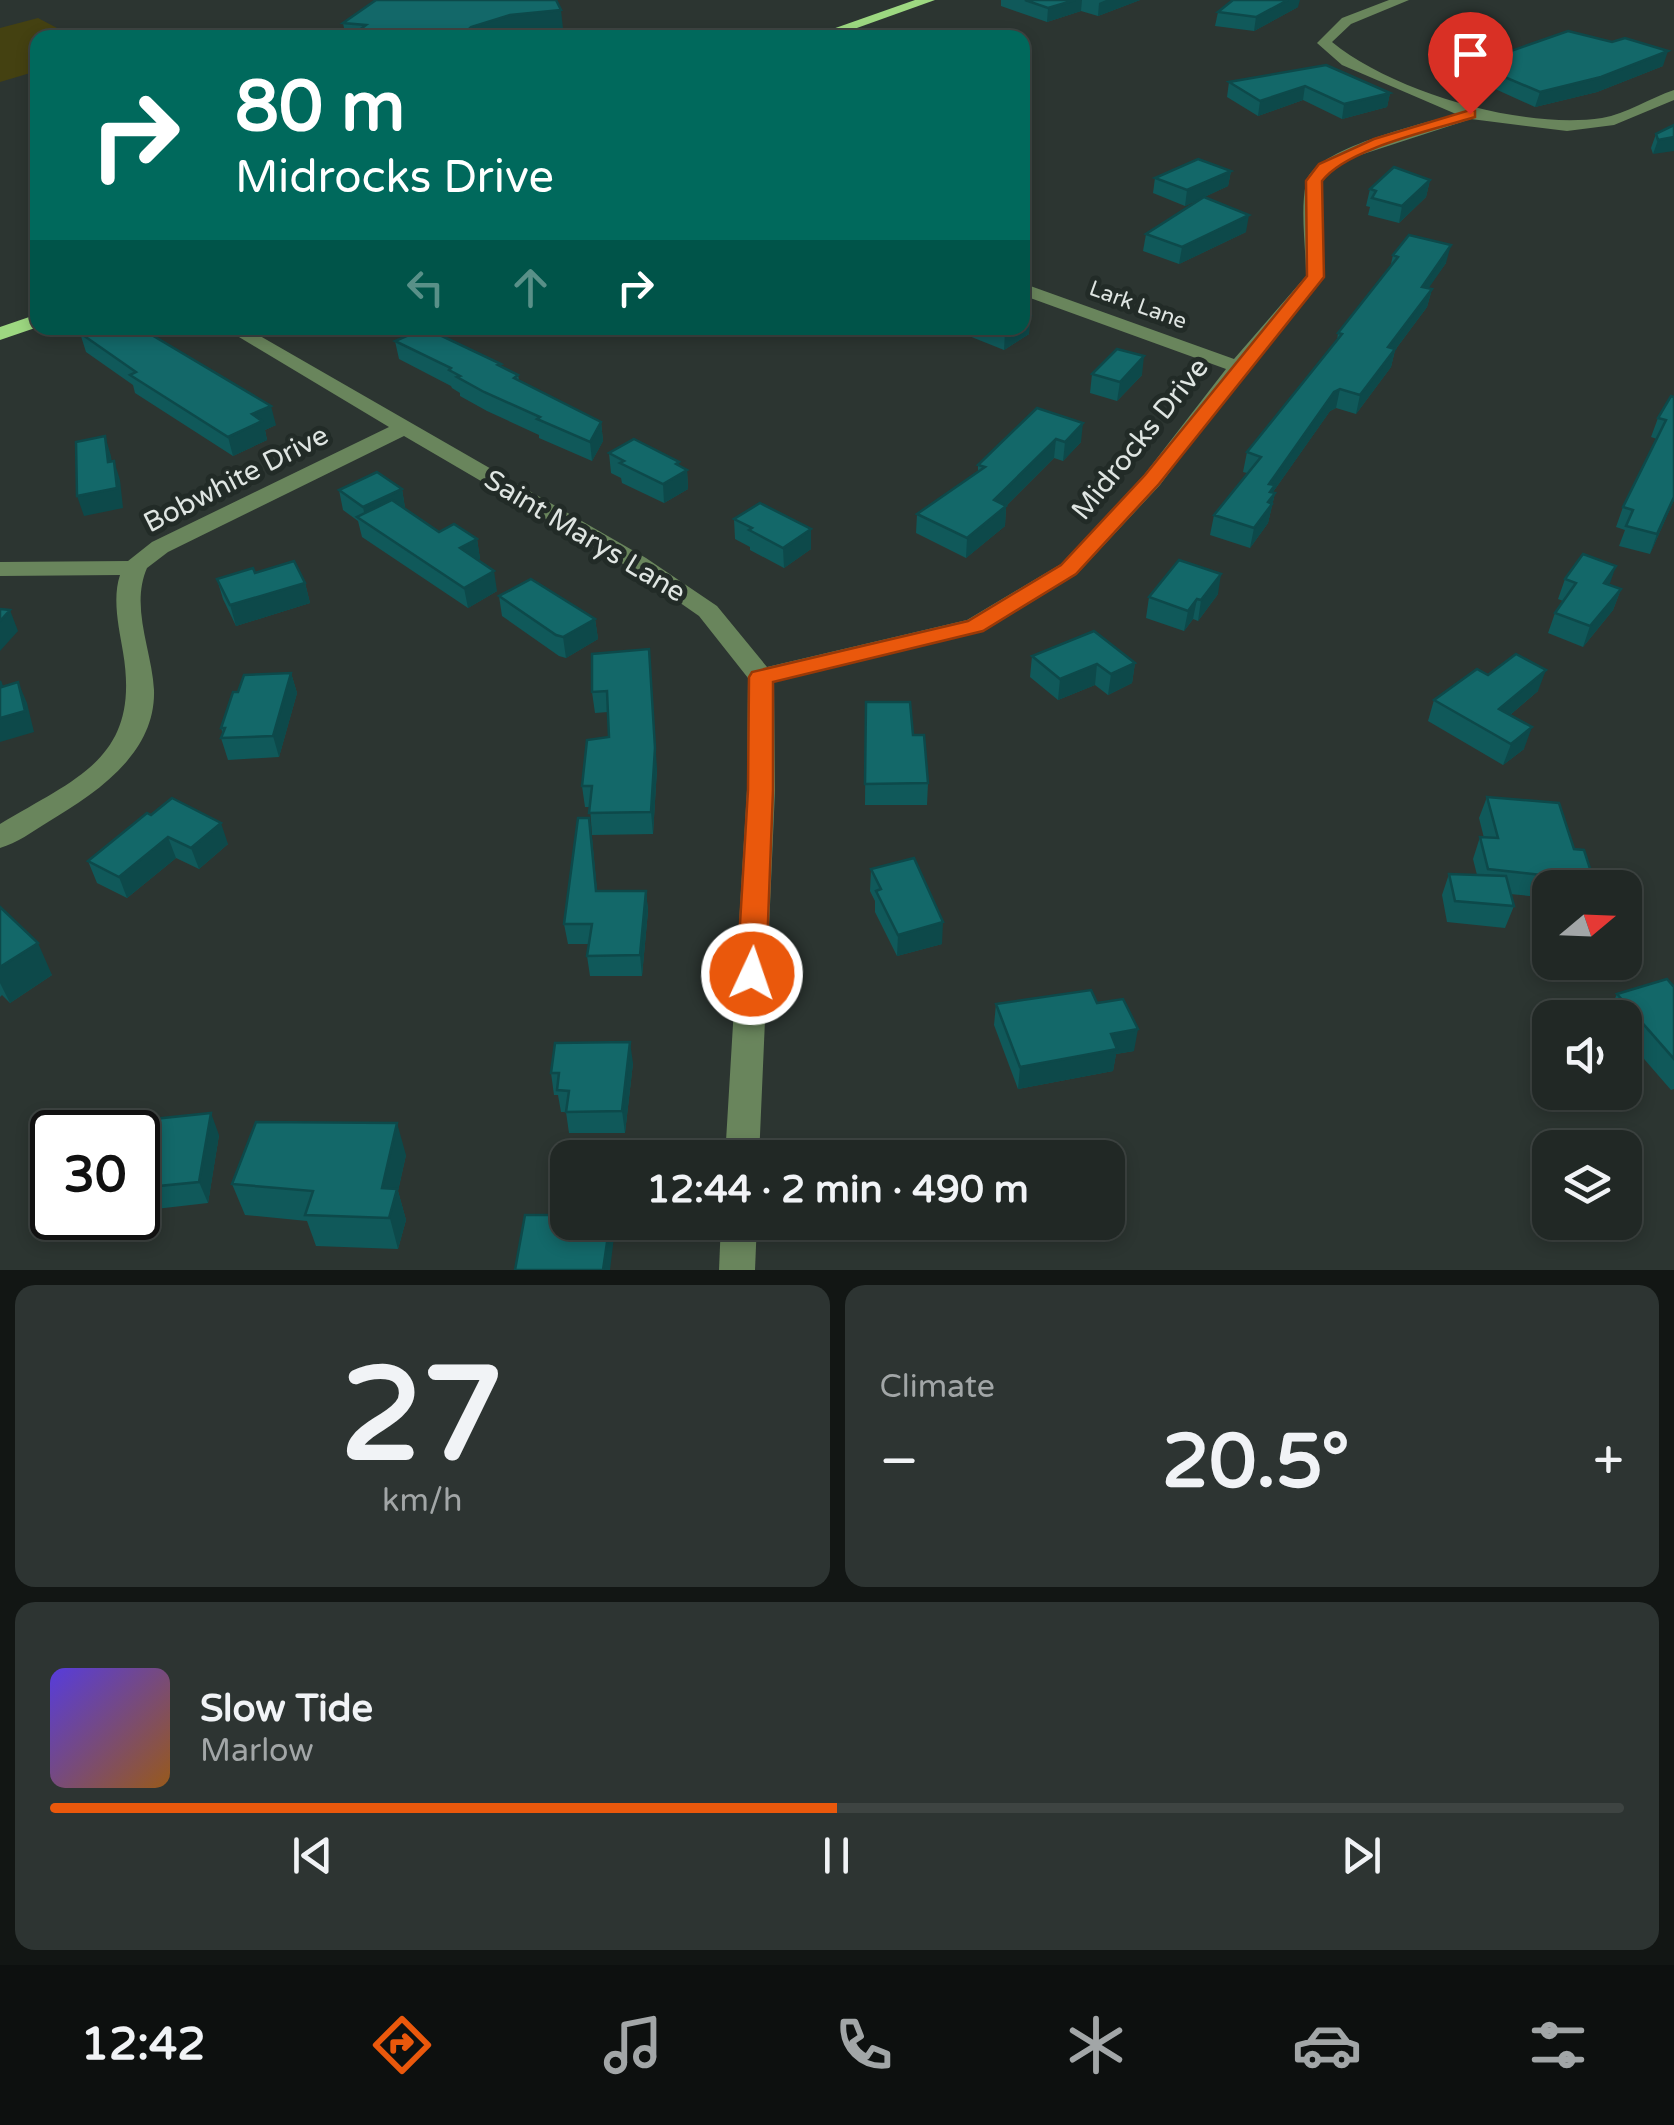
<!DOCTYPE html>
<meta charset="utf-8">
<style>
:root{--surface:#212825;--page:#2d3432;--text:#f1f3f6;--muted:#a2a6a7;--line:#3e4442;--accent:#ea580c}
body{margin:0;font-family:"Varela Round",sans-serif;background:var(--page);color:var(--text);height:100vh;display:flex;flex-direction:column;font-size:38px;white-space:nowrap}
*{box-sizing:border-box;margin:0}
p{font-size:32px;color:var(--muted)}
.icon{flex:none;width:55px;height:55px;fill:none;stroke:currentColor;stroke-width:2;stroke-linecap:round;stroke-linejoin:round}
.map{position:relative;height:1270px;overflow:hidden}
.panel{display:flex;flex-direction:column;gap:15px;padding:15px;background:#121614;flex:1}
.panel>*{flex:none}
.hud{position:absolute;left:30px;top:30px;width:1000px;height:305px;border-radius:20px;box-shadow:0 5px 15px #0003,0 0 0 2px var(--line);background:#00695c;color:#fff;overflow:hidden}
.needle{width:65px;rotate:71deg}
.buttons{position:absolute;left:1532px;top:870px;display:grid;gap:20px}
.buttons a{display:grid;place-items:center;width:110px;height:110px;border-radius:20px;background:var(--surface);box-shadow:0 5px 15px #0003,0 0 0 2px var(--line);font-size:50px}
.speed{position:absolute;left:30px;top:1110px;display:flex;gap:20px;font-size:50px;font-weight:700;text-align:center}
.speed>*{display:grid;place-content:center;width:130px;height:130px;border-radius:50%;background:var(--surface);box-shadow:0 5px 15px #0003,0 0 0 2px var(--line);line-height:1}
.speed .limit{border:5px solid #111;border-radius:15px;background:#fff;color:#111}
.pin{position:absolute;display:grid;place-items:center;width:85px;height:85px;color:#fff;margin:-102px -42px;border-radius:50% 50% 50% 0;rotate:-45deg;box-shadow:0 0 10px #0007}
.pin .icon{rotate:45deg}
.me{position:absolute;width:110px;margin:-55px;rotate:3deg;stroke-linejoin:round;filter:drop-shadow(0 0 8px #0008)}
.turn{display:flex;align-items:center;gap:35px;height:210px;padding:0 40px;font-size:45px}
.turn .icon{width:130px;height:130px;stroke-width:2.5}
.turn b{display:block;font-size:70px;line-height:85px}
.lanes{display:flex;align-items:center;height:95px;padding:0 40px;background:#0003;justify-content:center;gap:50px;direction:ltr}
.lanes .off{opacity:.35}
.big{font-size:75px;font-weight:700;line-height:1.1}
.panel .widget{flex:1;display:flex;flex-direction:column;justify-content:center;gap:15px;min-width:0;padding:0 35px;border-radius:20px;background:var(--page)}
.panel .dial{align-items:center;gap:0}
.dial b{font-size:130px;line-height:1}
.song{display:flex;align-items:center;gap:30px}
.cover{width:120px;height:120px;border-radius:15px;background:linear-gradient(135deg,hsl(250 70% 55%),hsl(30 70% 35%))}
.played{height:10px;border-radius:5px;background:linear-gradient(90deg,var(--accent) 50%,var(--line) 50%)}
.keys{display:flex;justify-content:space-around;direction:ltr}
.heat{display:flex;justify-content:space-between;align-items:center;font-size:55px;direction:ltr}
.panel .tiles{flex:1;display:grid;gap:15px;grid-template-columns:1fr 1fr}
.widget:last-child{grid-column:span 2}
.trip{position:absolute;left:550px;top:1140px;width:575px;height:100px;border-radius:20px;background:var(--surface);box-shadow:0 5px 15px #0003,0 0 0 2px var(--line);font-weight:700;line-height:100px;text-align:center}
.menu{display:flex;height:160px;justify-content:space-around;align-items:center;background:#0d100f;color:var(--muted)}
.menu .icon{width:70px;height:70px}
.menu .selected{color:var(--accent)}
.menu b{font-size:45px;color:var(--text)}
.map>svg:first-child{display:block}
.green{fill:#444111}
.lines{fill:none;stroke-linecap:round;stroke-linejoin:round}
.minor{fill:#69855c;fill-rule:evenodd}
.major{fill:#9dd881;fill-rule:evenodd}
.wall{fill:#10595a}
.shaded-wall{fill:#0d494a}
.building{fill:#136869;stroke:#0d494a;stroke-width:2.5}
.route{fill:#ea580c;stroke:#983908;stroke-width:2.5}
.labels{text-anchor:middle;dominant-baseline:central;stroke-width:10;stroke-linejoin:round;paint-order:stroke}
.far-street-label{font-size:22px;fill:#dfe5e2;stroke:#222b27}
.street-label{font-size:28px;fill:#dfe5e2;stroke:#222b27}
</style>
<div class="map">
<svg width="1674" height="1270" viewBox="0 0 1674 1270">
<rect width="100%" height="100%" fill="#2c3531"/>
<!-- green -->
<path class="green" d="M38,18L74,37L38,38L37,71L0,82V28Z"/>
<g class="lines">
<!-- minor -->
<g class="minor">
<path d="M1389,0H1409L1351,24L1332,42C1393,92 1523,130 1602,118C1626,114 1650,98 1674,90V100L1614,125L1567,131L1471,119L1348,159L1330,170L1322,181L1324,277L1245,371L1160,485L1077,574L984,631L774,682L775,790L759,1158H725L747,790L748,678L699,616L630,568L404,436L168,552L147,568C130,607 152,650 154,690C156,754 96,793 48,822C32,832 17,843 0,848V824C78,777 141,758 123,652C119,628 112,599 120,575L0,576V562L128,561L152,542L389,427L224,328H246L646,558L717,606L767,667L967,620L1061,564L1144,475L1226,369L1022,295V283L1234,359L1306,276C1306,248 1300,211 1306,183C1313,148 1423,124 1456,114L1342,65L1317,43L1342,18Z"/>
<path d="M721,1222H757L755,1270H719Z"/>
</g>
<!-- major -->
<g class="major">
<path d="M915,0H935L829,38H807Z"/>
<path d="M38,314V327L0,340V327Z"/>
</g>
</g>
<!-- wall -->
<g class="wall">
<path d="M1001,0H1140L1098,16L1081,11L1047,22L1001,6Z"/>
<path d="M1298,7L1254,31L1215,26L1218,12Z"/>
<path d="M343,23L564,38H346Z"/>
<path d="M1474,64L1663,66L1597,92L1535,107L1471,78Z"/>
<path d="M1326,65L1390,93L1387,107L1342,119L1303,100L1258,116L1227,97L1229,82Z"/>
<path d="M1674,125L1653,154L1651,148L1656,134Z"/>
<path d="M1231,171L1228,186L1185,206L1153,193L1155,178Z"/>
<path d="M1430,180L1426,197L1399,223L1368,215L1370,207L1366,206L1370,189Z"/>
<path d="M1246,232L1179,264L1143,251L1146,234Z"/>
<path d="M1393,255L1446,263L1428,288L1432,289L1427,307L1395,350L1391,367L1356,414L1336,408L1330,411L1273,492L1275,493L1268,523L1250,548L1210,535L1214,515L1247,473L1243,472L1247,452L1337,341L1338,333L1390,268Z"/>
<path d="M1030,316L1029,334L1004,350L964,334V328H1022Z"/>
<path d="M80,333L276,425L265,430L267,440L233,456L135,393L133,385L86,352Z"/>
<path d="M395,341L501,367L518,375L519,380L601,422L603,441L592,461L539,438V435L487,411L460,396V393L452,388L451,386L399,359Z"/>
<path d="M1092,374L1142,375L1117,401L1090,393Z"/>
<path d="M1671,396L1674,500L1650,554L1619,546L1625,530L1616,527L1623,507L1657,439L1651,437L1658,418Z"/>
<path d="M1037,408L1081,442L1063,461L1054,458L1006,506L1005,526L966,558L916,533L917,514L978,472V465Z"/>
<path d="M609,453L679,466L687,470L688,489L664,503L622,483L621,478L611,473Z"/>
<path d="M402,489L405,508L439,532L477,539L480,559L478,560L497,591L468,608L362,537L358,521L343,510L339,490Z"/>
<path d="M734,519L811,529V549L784,568L750,550V547L735,539Z"/>
<path d="M255,573L305,583L310,603L236,626L223,599L217,579Z"/>
<path d="M1565,579L1609,585L1621,589L1613,610L1583,647L1548,633L1555,613L1563,601L1558,599Z"/>
<path d="M1218,594L1198,621L1193,619L1184,631L1146,618L1149,597Z"/>
<path d="M499,596L595,619L598,639L566,658L559,656L502,616Z"/>
<path d="M592,654L657,769L653,834L592,835L590,807H585L582,786L609,737L608,712L595,713L592,692Z"/>
<path d="M1032,656L1135,663L1132,683L1108,695L1095,685L1058,700L1030,677Z"/>
<path d="M291,673L297,693L279,757L228,760L221,738L223,734L221,728Z"/>
<path d="M1488,675L1538,691L1510,715L1524,749L1503,765L1428,721L1434,700Z"/>
<path d="M866,702L913,735L928,783L927,805H865Z"/>
<path d="M1487,797L1574,849L1594,881L1592,888H1550V898L1510,894L1514,906L1505,928L1447,922L1442,895L1449,874L1477,875L1473,859L1480,837L1484,838L1479,818Z"/>
<path d="M147,813L228,844L199,869L176,858L127,898L97,883L88,861Z"/>
<path d="M592,838L597,891H646L648,911L642,976H590L587,956L589,944H568L564,924Z"/>
<path d="M871,869L942,944L897,956L875,912V901L870,891Z"/>
<path d="M0,907L52,975L10,1003L2,995L0,997Z"/>
<path d="M1674,987V1089L1671,1090L1625,1037V1018H1608L1607,1016L1617,994Z"/>
<path d="M1097,1003L1134,1051L1116,1054L1113,1071L1018,1089L994,1025L996,1004Z"/>
<path d="M633,1063L625,1133H569L566,1112H561L558,1095H554L551,1073Z"/>
<path d="M138,1132L219,1135L208,1203L138,1211Z"/>
<path d="M406,1155L398,1191L406,1220L398,1249L316,1246L307,1221L245,1215L232,1184Z"/>
</g>
<!-- shaded-wall -->
<g class="shaded-wall">
<path d="M1075,0H1082L1081,11L1047,22L1048,8Z"/>
<path d="M1106,0H1140L1098,16L1099,3Z"/>
<path d="M1288,0H1300L1298,7L1254,31L1256,17Z"/>
<path d="M561,10L564,38H459L471,27L510,15Z"/>
<path d="M1668,51L1663,66L1597,92L1535,107L1540,92Z"/>
<path d="M1305,86L1303,100L1258,116L1260,101Z"/>
<path d="M1390,93L1387,107L1342,119L1344,104Z"/>
<path d="M1674,137V151L1653,154L1658,140Z"/>
<path d="M1231,171L1228,186L1185,206L1187,190Z"/>
<path d="M1430,180L1426,197L1399,223L1402,206Z"/>
<path d="M1249,215L1246,232L1179,264L1182,247Z"/>
<path d="M1451,245L1446,263L1417,305L1422,287Z"/>
<path d="M1432,289L1427,307L1395,350L1391,367L1356,414L1360,395L1388,347Z"/>
<path d="M1030,316L1029,334L1004,350L1005,332L1012,328H1022V321Z"/>
<path d="M1144,356L1142,375L1117,401L1120,382Z"/>
<path d="M1340,389L1336,408L1330,411L1273,492L1272,496L1275,493L1268,523L1250,548L1254,528L1269,484L1334,392Z"/>
<path d="M271,406L276,425L265,430L267,440L233,456L228,437L252,414Z"/>
<path d="M601,422L603,441L592,461L590,442Z"/>
<path d="M1083,423L1081,442L1063,461L1065,442Z"/>
<path d="M105,436L111,456L114,481L108,462Z"/>
<path d="M1056,439L1054,458L1006,506L1005,526L966,558L967,538L994,500Z"/>
<path d="M114,461L120,480L123,508L84,516L77,496Z"/>
<path d="M679,462L680,474L687,470L688,489L664,503L663,484L676,464Z"/>
<path d="M402,489L405,508L366,523L363,507Z"/>
<path d="M1674,497V500L1650,554L1657,534Z"/>
<path d="M811,529V549L784,568L783,548Z"/>
<path d="M477,539L480,559L463,568L460,548Z"/>
<path d="M1616,566L1609,586L1604,583Z"/>
<path d="M494,571L497,591L468,608L464,588Z"/>
<path d="M1221,574L1218,594L1198,621L1201,600Z"/>
<path d="M305,583L310,603L236,626L230,605Z"/>
<path d="M1621,589L1613,610L1583,647L1590,626Z"/>
<path d="M1197,599L1193,619L1184,631L1188,611Z"/>
<path d="M10,610L18,631L0,651V621Z"/>
<path d="M595,619L598,639L566,658L563,637Z"/>
<path d="M649,649L657,769L653,834L651,812Z"/>
<path d="M1135,663L1132,683L1108,695L1111,674Z"/>
<path d="M1097,664L1095,685L1058,700L1060,679Z"/>
<path d="M1546,670L1538,691L1492,730L1499,709Z"/>
<path d="M291,673L297,693L279,757L273,736Z"/>
<path d="M18,682L27,703L34,732L0,742V718Z"/>
<path d="M1532,727L1524,749L1503,765L1511,744Z"/>
<path d="M221,823L228,844L199,869L191,848Z"/>
<path d="M168,837L176,858L127,898L119,877Z"/>
<path d="M646,891L648,911L642,976L640,955Z"/>
<path d="M943,922L942,944L897,956L898,935Z"/>
<path d="M38,943L52,975L10,1003L0,983V967Z"/>
<path d="M1138,1029L1134,1051L1116,1054L1113,1071L1018,1089L1020,1067L1111,1034Z"/>
<path d="M630,1042L633,1063L625,1133L622,1111Z"/>
<path d="M211,1113L219,1135L208,1203L199,1182Z"/>
<path d="M397,1123L406,1155L398,1191L406,1220L398,1249L382,1188Z"/>
<path d="M610,1222H612L614,1237L610,1270H603Z"/>
</g>
<!-- building -->
<g class="building">
<path d="M376,0H556L561,10L510,15L471,27L459,38H349L366,25L343,23Z"/>
<path d="M1025,0H1075L1048,8Z"/>
<path d="M1233,0H1288L1256,17L1218,12Z"/>
<path d="M1568,31L1612,42L1625,38L1668,51L1601,77L1540,92L1474,64Z"/>
<path d="M1326,65L1390,93L1344,104L1305,86L1260,101L1229,82Z"/>
<path d="M1674,125V137L1658,140L1656,134Z"/>
<path d="M1198,159L1231,171L1187,190L1155,178Z"/>
<path d="M1394,167L1430,180L1402,206L1372,198L1376,191L1370,189Z"/>
<path d="M1204,197L1249,215L1182,247L1146,234Z"/>
<path d="M1409,235L1451,245L1422,287L1432,289L1388,347L1395,349L1360,395L1340,389L1334,392L1269,484L1275,485L1270,492L1275,493L1268,502L1272,504L1254,528L1214,515L1261,457L1247,452L1342,334L1338,333L1398,257L1393,255Z"/>
<path d="M1022,313L1030,316L1022,321Z"/>
<path d="M96,328H140L271,406L252,414L262,421L228,437L130,375L136,372L80,333Z"/>
<path d="M425,328L501,364L498,365L518,375L514,378L601,422L590,442L537,419L540,417L484,392L457,377L460,376L449,370L451,368L395,341Z"/>
<path d="M995,328H1012L1005,332Z"/>
<path d="M1117,349L1144,356L1120,382L1092,374Z"/>
<path d="M1671,396L1674,397V497L1657,534L1626,526L1633,510L1623,507L1666,420L1658,418Z"/>
<path d="M1037,408L1083,423L1065,442L1056,439L994,500L1006,506L967,538L917,514L985,467L978,465Z"/>
<path d="M105,436L108,462L114,461L117,488L77,496L76,442Z"/>
<path d="M634,439L679,462L676,464L687,470L663,484L620,463L624,461L609,453Z"/>
<path d="M377,472L402,489L363,507L339,490Z"/>
<path d="M392,500L439,532L454,524L477,539L460,548L494,571L464,588L357,517Z"/>
<path d="M760,503L811,529L783,548L749,530L752,528L734,519Z"/>
<path d="M1583,554L1616,566L1604,583L1621,589L1590,626L1555,613L1576,583L1565,579Z"/>
<path d="M1179,560L1221,574L1201,600L1197,599L1188,611L1149,597Z"/>
<path d="M294,561L305,583L230,605L217,579L253,568L255,573Z"/>
<path d="M531,579L595,619L563,637L556,635L499,596Z"/>
<path d="M0,609L10,610L0,621Z"/>
<path d="M1094,631L1135,663L1111,674L1097,664L1060,679L1032,656Z"/>
<path d="M649,649L655,748L651,812L589,813L592,786H582L587,740L609,737L607,691L592,692V654Z"/>
<path d="M1516,654L1546,670L1499,709L1532,727L1511,744L1434,700L1477,669L1488,675Z"/>
<path d="M291,673L273,736L221,738L225,728H221L233,692H238L244,675Z"/>
<path d="M0,681L2,687L18,682L25,711L0,718Z"/>
<path d="M866,702H910L913,735H924L928,783L865,784Z"/>
<path d="M1487,797L1559,803L1574,849L1584,850L1594,881L1488,869L1480,837L1498,838Z"/>
<path d="M172,798L221,823L191,848L168,837L119,877L88,861L147,813L151,815Z"/>
<path d="M578,818H589L596,891H646L640,955L587,956L592,924H564Z"/>
<path d="M914,858L943,922L898,935L876,891L881,889L871,869Z"/>
<path d="M1449,874L1506,876L1514,906L1455,901Z"/>
<path d="M0,907L38,943L0,967Z"/>
<path d="M1667,979L1674,987V1059L1617,994Z"/>
<path d="M1091,990L1097,1003L1123,999L1138,1029L1111,1034L1117,1049L1020,1067L996,1004Z"/>
<path d="M630,1042L622,1111L566,1112L569,1091L557,1090L559,1073H551L555,1043Z"/>
<path d="M211,1113L199,1182L138,1188V1132H132L135,1121Z"/>
<path d="M256,1122L397,1123L382,1188L397,1189L389,1218L305,1215L313,1191L232,1184Z"/>
<path d="M525,1215H568V1222H610L603,1270H515Z"/>
</g>
<!-- route -->
<path class="route" d="M1470,110L1475,111V117C1434,130 1347,148 1322,181L1324,277L1159,484L1076,574L983,631L773,682V790L766,974L762,982L752,985L741,982L737,974L748,790L749,677L752,672L968,621L1061,565L1145,475L1307,276L1306,181L1319,164L1374,139Z"/>
<g class="labels">
<!-- far-street labels -->
<g class="far-street-label">
<text transform="translate(1138 305) rotate(20)">Lark Lane</text>
</g>
<!-- street labels -->
<g class="street-label">
<text transform="translate(1140 439) rotate(-51)">Midrocks Drive</text>
<text transform="translate(236 479) rotate(-27)">Bobwhite Drive</text>
<text transform="translate(585 536) rotate(31)">Saint Marys Lane</text>
</g>
</g>
</svg>
<div class="buttons">
<a><svg class="needle" viewBox="-14 -14 28 28"><path d="M0-13l5 13h-10z" fill="#e53935"/><path d="M0 13l5-13h-10z" fill="#a2a6a7"/></svg></a>
<a><svg class="icon" aria-label="sound" viewBox="0 0 24 24"><path d="M4 9h4l5-4v14l-5-4H4zM17 9q2 3 0 6"/></svg></a>
<a><svg class="icon" aria-label="layers" viewBox="0 0 24 24"><path d="M12 4l9 5-9 5-9-5zM3 14l9 5 9-5"/></svg></a>
</div>
<div class="speed"><div class="limit">30</div></div>
<div class="pin" style="left:1470px;top:114px;background:#d93025"><svg class="icon" aria-label="arrive" viewBox="0 0 24 24"><path d="M6 21V4h12l-3 4 3 4H6"/></svg></div>
<svg class="me" style="left:752px;top:974px" viewBox="-20 -20 40 40"><circle r="17" fill="#ea580c" stroke="#fff" stroke-width="3"/><path d="M0-11L8 9 0 5-8 9z" fill="#fff"/></svg>
<div class="trip">12:44 · 2 min · 490 m</div>
<div class="hud">
<div class="turn"><svg class="icon" aria-label="right" viewBox="0 0 24 24"><path d="M7 20v-9h11M14 6l5 5-5 5"/></svg><div><b>80 m</b>Midrocks Drive</div></div>
<div class="lanes"><svg class="icon off" aria-label="left" viewBox="0 0 24 24"><path d="M17 20v-9H6M10 6l-5 5 5 5"/></svg><svg class="icon off" aria-label="ahead" viewBox="0 0 24 24"><path d="M12 20V5M6 11l6-6 6 6"/></svg><svg class="icon" aria-label="right" viewBox="0 0 24 24"><path d="M7 20v-9h11M14 6l5 5-5 5"/></svg></div>
</div>
</div>
<section class="panel">
<div class="tiles">
<div class="widget dial"><b>27</b><p>km/h</p></div>
<div class="widget"><p>Climate</p>
<div class="heat"><a>−</a><b class="big">20.5°</b><a>+</a></div>
</div>
<div class="widget">
<div class="song"><i class="cover"></i><div><b>Slow Tide</b><p>Marlow</p></div></div>
<div class="played"></div>
<div class="keys"><svg class="icon" aria-label="previous" viewBox="0 0 24 24"><path d="M18 5L8 12l10 7zM5 5v14"/></svg><svg class="icon" aria-label="pause" viewBox="0 0 24 24"><path d="M8 5v14M16 5v14"/></svg><svg class="icon" aria-label="next" viewBox="0 0 24 24"><path d="M6 5l10 7-10 7zM19 5v14"/></svg></div>
</div>
</div>
</section>
<nav class="menu">
<b>12:42</b>
<svg class="icon selected" aria-label="directions" viewBox="0 0 24 24"><path d="M12 3l9 9-9 9-9-9zM9 14v-3h6M13 9l2 2-2 2"/></svg>
<svg class="icon" aria-label="music" viewBox="0 0 24 24"><path d="M9 18V5l10-2v13"/><circle cx="6" cy="18" r="3"/><circle cx="16" cy="16" r="3"/></svg>
<svg class="icon" aria-label="phone" viewBox="0 0 24 24"><path d="M5 4h4l2 5-3 2q2 4 5 5l2-3 5 2v4C11 20 4 13 5 4z"/></svg>
<svg class="icon" aria-label="climate" viewBox="0 0 24 24"><path d="M12 3v18M4 7l16 10M4 17L20 7"/></svg>
<svg class="icon" aria-label="car" viewBox="0 0 24 24"><path d="M5 17H2v-5l4-1 3-4h7l3 4 3 1v5h-3M9 17h6M6 11h13"/><circle cx="7" cy="17" r="2"/><circle cx="17" cy="17" r="2"/></svg>
<svg class="icon" aria-label="filters" viewBox="0 0 24 24"><path d="M4 7h16M4 17h16"/><circle cx="9" cy="7" r="2"/><circle cx="15" cy="17" r="2"/></svg>
</nav>
